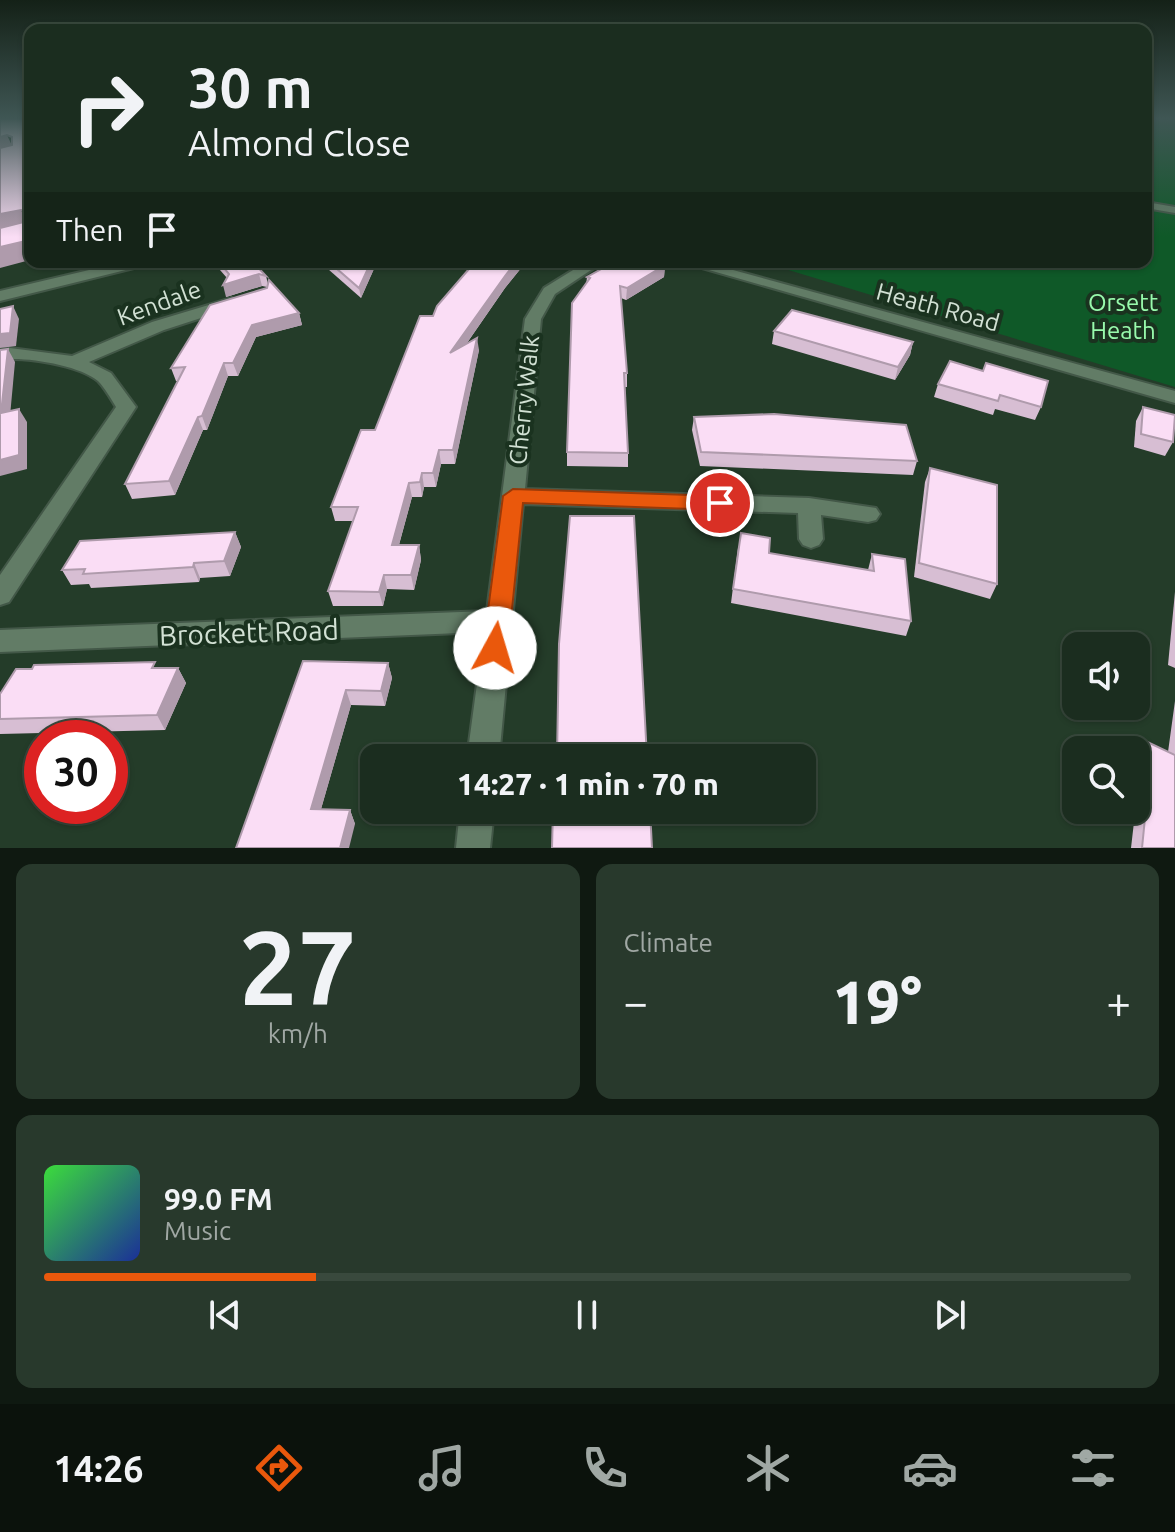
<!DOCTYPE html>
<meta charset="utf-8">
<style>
:root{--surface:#1b2d1f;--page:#28392c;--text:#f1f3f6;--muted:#a0a8a4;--line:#39493d;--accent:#ea580c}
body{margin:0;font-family:Ubuntu,sans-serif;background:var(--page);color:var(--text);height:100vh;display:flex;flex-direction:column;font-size:30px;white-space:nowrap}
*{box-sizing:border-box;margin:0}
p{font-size:26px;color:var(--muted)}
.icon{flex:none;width:44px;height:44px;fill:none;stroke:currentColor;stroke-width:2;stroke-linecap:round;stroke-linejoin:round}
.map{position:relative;height:848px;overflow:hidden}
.sheet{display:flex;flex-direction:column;gap:16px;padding:16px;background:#0f1911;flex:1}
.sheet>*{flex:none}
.banner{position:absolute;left:24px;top:24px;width:1128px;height:244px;border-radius:16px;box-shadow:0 2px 6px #0004,0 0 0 2px var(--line);background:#1b2d1f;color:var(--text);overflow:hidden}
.fabs{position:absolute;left:1062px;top:632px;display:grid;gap:16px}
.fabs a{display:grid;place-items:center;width:88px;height:88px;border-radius:16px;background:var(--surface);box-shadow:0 2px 6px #0004,0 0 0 2px var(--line);font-size:40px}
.speed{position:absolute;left:24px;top:720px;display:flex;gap:16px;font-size:40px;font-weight:700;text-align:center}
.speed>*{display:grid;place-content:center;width:104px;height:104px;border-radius:50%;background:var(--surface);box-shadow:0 2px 6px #0004,0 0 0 2px var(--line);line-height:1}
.speed .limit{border:12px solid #d22;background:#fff;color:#111}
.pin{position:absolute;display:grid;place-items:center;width:68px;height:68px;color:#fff;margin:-34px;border:4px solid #fff;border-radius:50%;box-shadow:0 2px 8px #0007}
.me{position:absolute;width:88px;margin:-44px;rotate:6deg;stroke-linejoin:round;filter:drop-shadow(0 0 6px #0008)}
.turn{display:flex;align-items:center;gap:28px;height:168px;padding:0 32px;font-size:36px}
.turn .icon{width:104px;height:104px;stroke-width:2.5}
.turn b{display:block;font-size:56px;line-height:68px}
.then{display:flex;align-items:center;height:76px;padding:0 32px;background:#0003;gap:16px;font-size:30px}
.big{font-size:60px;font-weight:800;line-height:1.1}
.sheet .tile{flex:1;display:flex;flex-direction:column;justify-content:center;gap:12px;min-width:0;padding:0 28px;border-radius:16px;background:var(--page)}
.sheet .dial{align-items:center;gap:0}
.dial b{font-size:104px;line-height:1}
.song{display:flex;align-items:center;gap:24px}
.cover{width:96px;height:96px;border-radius:12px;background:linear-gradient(135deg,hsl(120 70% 55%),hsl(230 70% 35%))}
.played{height:8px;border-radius:4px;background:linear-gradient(90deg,var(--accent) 25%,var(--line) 25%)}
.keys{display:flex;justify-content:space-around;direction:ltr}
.heat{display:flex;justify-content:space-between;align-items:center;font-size:44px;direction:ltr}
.sheet .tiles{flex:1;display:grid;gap:16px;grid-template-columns:1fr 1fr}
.tile:last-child{grid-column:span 2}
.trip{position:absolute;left:360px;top:744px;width:456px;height:80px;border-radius:16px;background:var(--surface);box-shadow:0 2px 6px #0004,0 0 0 2px var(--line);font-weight:800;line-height:80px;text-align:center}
.dock{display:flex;height:128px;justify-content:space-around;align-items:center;background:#0b120c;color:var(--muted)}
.dock .icon{width:56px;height:56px}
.dock .on{color:var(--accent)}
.dock b{font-size:36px;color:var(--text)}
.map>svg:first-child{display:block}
.green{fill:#0f5928}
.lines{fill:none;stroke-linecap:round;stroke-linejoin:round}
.service-casing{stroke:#435848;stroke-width:4}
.minor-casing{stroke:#435848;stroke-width:4}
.tertiary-casing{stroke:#435848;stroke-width:4}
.service{fill:#627c66;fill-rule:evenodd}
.minor{fill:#627c66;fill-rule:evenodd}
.tertiary{fill:#627c66;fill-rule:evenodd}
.wall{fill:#d7bed3}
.shaded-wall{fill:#af9bac}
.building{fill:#faddf5;stroke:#af9bac;stroke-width:2}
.route{fill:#ea580c;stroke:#983908;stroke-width:2}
.labels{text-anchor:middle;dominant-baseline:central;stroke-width:8;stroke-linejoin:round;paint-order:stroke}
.park-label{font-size:24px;fill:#98faac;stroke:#1a321f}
.street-label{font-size:24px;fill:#d2e1d4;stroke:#1a321f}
.near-street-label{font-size:28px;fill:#d2e1d4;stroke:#1a321f}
</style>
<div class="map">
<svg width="1175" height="848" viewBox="0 0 1175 848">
<rect width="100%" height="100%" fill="#243c29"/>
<!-- green -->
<path class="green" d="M1146,119H1175V387L762,262H1146Z"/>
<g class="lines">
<defs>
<path id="service" d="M1146,202L1175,207V213L1146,208Z"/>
<g id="minor">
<path d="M586,262H603L555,294L541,319L525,489L809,498L876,508L880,514L876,520L868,522L821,515L823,539L819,545L811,548L803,545L799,539L798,513L523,504L499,758H467L484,632L0,652V630L487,611L525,319L544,288Z"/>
<path d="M681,262H704L1175,391V403Z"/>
<path d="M232,298L240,303L238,306L164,330L89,362L111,373L136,407L9,602L0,605V575L116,407C111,399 105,388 98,381C79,365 23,356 0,360V350L10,348L72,356L152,322Z"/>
<path d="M460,810H494L490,848H456Z"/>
</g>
<path id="tertiary" d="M123,262H148L146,265L0,301V291Z"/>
</defs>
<!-- service casing -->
<use href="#service" class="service-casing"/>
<!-- minor casing -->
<use href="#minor" class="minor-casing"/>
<!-- tertiary casing -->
<use href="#tertiary" class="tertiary-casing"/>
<!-- service -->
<use href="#service" class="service"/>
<!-- minor -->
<use href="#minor" class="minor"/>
<!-- tertiary -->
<use href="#tertiary" class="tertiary"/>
</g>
<!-- wall -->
<g class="wall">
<path d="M213,262H253L266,276L268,284L299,313L302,325L256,337L238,376H228L207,430H203L175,495L132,499L125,484L178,381H176L171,368L267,287L262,286L226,297L227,278Z"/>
<path d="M320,262H377L361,298Z"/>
<path d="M475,262H526L505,288L467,343L479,350L455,464H441L436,487H424L422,497H412L399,545H419L421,560L414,590L387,589L383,606H333L328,591L353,521H335L331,507L375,430L433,316Z"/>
<path d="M665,265L664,277L626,300L621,298L627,373V387H625L628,453V467L567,466V452L587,277Z"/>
<path d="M774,331L913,342L910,355L895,380L772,344Z"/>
<path d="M950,361L1041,407L1035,420L995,409L993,415L934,397L938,384Z"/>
<path d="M1143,407L1173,442L1165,456L1134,447L1136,421Z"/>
<path d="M694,417L917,461L913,475L700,466L692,430Z"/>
<path d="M930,468L997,584L990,599L914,577L925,482Z"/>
<path d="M235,532L241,547L230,576L200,578L199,582L91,588L89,584L71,585L62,570Z"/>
<path d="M738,548L868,570L872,554L911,621L906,636L731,603Z"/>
<path d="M1175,592V668L1168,665Z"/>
<path d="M303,661L388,663L392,678L385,706L351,705L321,809L350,810L355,824L236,848Z"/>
<path d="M158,668H178L186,683L165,730L0,734V694Z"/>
<path d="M1175,701V848H1131L1134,822L1120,815V810H1136V750H1132L1141,739L1168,752Z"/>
</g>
<!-- shaded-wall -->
<g class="shaded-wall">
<path d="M7,135L14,150L0,154V137Z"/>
<path d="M21,210L29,227L0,234V214Z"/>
<path d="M30,240V260L0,268V247Z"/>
<path d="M371,262H377L361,298L359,288Z"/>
<path d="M516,262H526L505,288L451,366L450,353L505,276Z"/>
<path d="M665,265L664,277L626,300L627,288Z"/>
<path d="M259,274L262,286L226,297L223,285Z"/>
<path d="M13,306L19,319L16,346L0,348V334Z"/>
<path d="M299,313L302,325L256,337L238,376L233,363L252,325Z"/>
<path d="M477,338L479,350L455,464L453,450Z"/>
<path d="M913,342L910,355L895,380L898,367Z"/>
<path d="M8,349L15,362L9,427L1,413Z"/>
<path d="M224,363L228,376L207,430L202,416Z"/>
<path d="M19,409L27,422V469L0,476V460Z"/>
<path d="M198,417L203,430L175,495L169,481Z"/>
<path d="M439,450L441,464L436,487L433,473Z"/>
<path d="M422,473L424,487L422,497L420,482Z"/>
<path d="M409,483L412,497L395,559L392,545Z"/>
<path d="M235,532L241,547L230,576L224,561Z"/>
<path d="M419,545L421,560L414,590L411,575Z"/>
<path d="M194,563L200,578L199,582L193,567Z"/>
<path d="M384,575L387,589L383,606L379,592Z"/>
<path d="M388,663L392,678L385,706L381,691Z"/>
<path d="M178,668L186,683L165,730L157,715Z"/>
<path d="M346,690L351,705L317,823L311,809Z"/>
<path d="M350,810L355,824L349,848H340Z"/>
</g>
<!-- building -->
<g class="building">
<path d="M0,119H30V240L0,247V228L24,222L25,212L21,210L0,214V148L12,145V137L7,135L0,137Z"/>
<path d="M219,262H253L266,276L259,274L223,285L229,274Z"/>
<path d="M329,262H371L359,288Z"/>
<path d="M475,262H516L505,276L450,353L477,338L453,450H439L433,473H422L420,482L409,483L392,545H419L411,575H384L379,592L328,591L358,507H331L361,430H375L420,316H433L437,306Z"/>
<path d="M614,262H656L665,265L627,288L620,286L627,373H624L628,453L567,452L572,303L590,278L587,277Z"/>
<path d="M269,280L299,313L252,325L233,363H224L202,416L198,417L169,481L125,484L185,367L171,368L210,305L267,288Z"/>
<path d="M13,306L10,333L0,334V309Z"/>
<path d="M792,310L913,342L898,367L774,331Z"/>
<path d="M8,349L1,413L19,409V455L0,460V350Z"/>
<path d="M950,361L983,371L986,363L1048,381L1041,407L1000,395L998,401L938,384Z"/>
<path d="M1143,407L1175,415L1173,442L1141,434Z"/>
<path d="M774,414L906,425L917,461L701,452L694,417Z"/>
<path d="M930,468L997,485V584L919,563Z"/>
<path d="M570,516H634L647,758H557L559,644Z"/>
<path d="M235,532L224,561L194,563L193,567L83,574L85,569L62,570L80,541Z"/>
<path d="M741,533L770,538L769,553L874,571L872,554L905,559L911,621L733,589Z"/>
<path d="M303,661L388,663L381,691L346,690L311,809L350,810L340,848H236Z"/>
<path d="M155,662L152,668H178L157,715L0,719V694L16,669H32L34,665Z"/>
<path d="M1141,739L1175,755V848H1142L1146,808L1136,803V770Z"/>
<path d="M553,810H650L652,848H552Z"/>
</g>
<!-- sky -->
<linearGradient id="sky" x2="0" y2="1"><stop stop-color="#142117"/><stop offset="0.5" stop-color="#3f5654"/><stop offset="1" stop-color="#3f5654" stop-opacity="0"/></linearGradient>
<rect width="1175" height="237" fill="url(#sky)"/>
<!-- route -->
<path class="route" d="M513,489L720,496L728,498L731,503L728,508L720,510L523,503L508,648L504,656L495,659L486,656L483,648L503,496Z"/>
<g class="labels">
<!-- park labels -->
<g class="park-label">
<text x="1123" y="302">Orsett<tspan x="1123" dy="28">Heath</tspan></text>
</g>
<!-- street labels -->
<g class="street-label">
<text transform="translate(159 303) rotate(-20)">Kendale</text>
<text transform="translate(938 307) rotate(15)">Heath Road</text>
<text transform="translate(524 400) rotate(-84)">Cherry Walk</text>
</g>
<!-- near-street labels -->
<g class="near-street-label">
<text transform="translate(249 632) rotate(-2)">Brockett Road</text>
</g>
</g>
</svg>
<div class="fabs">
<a><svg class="icon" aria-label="sound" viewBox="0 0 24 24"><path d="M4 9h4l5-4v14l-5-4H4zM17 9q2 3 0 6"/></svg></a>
<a><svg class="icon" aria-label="search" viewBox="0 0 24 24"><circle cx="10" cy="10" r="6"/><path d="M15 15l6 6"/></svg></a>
</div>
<div class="speed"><div class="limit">30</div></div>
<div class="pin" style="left:720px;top:503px;background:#d93025"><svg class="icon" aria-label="arrive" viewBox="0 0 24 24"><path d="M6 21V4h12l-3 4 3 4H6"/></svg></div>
<svg class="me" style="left:495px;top:648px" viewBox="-20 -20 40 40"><circle r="19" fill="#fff"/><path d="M0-13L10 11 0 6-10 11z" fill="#ea580c"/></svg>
<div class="trip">14:27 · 1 min · 70 m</div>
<div class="banner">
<div class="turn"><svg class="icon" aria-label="right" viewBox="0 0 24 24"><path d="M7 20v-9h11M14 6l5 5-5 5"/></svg><div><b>30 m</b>Almond Close</div></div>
<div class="then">Then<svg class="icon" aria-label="arrive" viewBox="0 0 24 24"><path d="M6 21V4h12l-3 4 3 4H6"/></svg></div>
</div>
</div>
<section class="sheet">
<div class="tiles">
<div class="tile dial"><b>27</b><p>km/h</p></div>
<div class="tile"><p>Climate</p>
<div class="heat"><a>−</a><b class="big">19°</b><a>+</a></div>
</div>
<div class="tile">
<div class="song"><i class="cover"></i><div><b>99.0 FM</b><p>Music</p></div></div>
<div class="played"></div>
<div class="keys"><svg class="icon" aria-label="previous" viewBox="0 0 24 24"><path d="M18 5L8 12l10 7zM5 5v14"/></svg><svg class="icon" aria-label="pause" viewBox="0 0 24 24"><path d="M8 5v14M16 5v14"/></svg><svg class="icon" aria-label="next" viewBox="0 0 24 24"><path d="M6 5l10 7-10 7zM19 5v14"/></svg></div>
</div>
</div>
</section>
<nav class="dock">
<b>14:26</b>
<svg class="icon on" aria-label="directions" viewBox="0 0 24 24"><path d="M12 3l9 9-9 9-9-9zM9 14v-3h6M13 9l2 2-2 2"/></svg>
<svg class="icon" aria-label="music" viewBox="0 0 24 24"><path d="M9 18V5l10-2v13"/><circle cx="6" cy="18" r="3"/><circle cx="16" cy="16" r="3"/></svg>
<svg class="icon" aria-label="phone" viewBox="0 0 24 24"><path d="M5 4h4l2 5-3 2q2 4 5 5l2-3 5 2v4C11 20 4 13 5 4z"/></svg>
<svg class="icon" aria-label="climate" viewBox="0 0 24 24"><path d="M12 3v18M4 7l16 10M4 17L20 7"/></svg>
<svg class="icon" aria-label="car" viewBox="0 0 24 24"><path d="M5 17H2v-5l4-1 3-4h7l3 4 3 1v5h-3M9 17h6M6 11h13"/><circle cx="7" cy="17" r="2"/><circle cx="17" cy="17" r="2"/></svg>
<svg class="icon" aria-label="filters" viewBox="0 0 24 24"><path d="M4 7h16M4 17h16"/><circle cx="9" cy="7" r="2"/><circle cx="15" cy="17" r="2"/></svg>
</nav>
